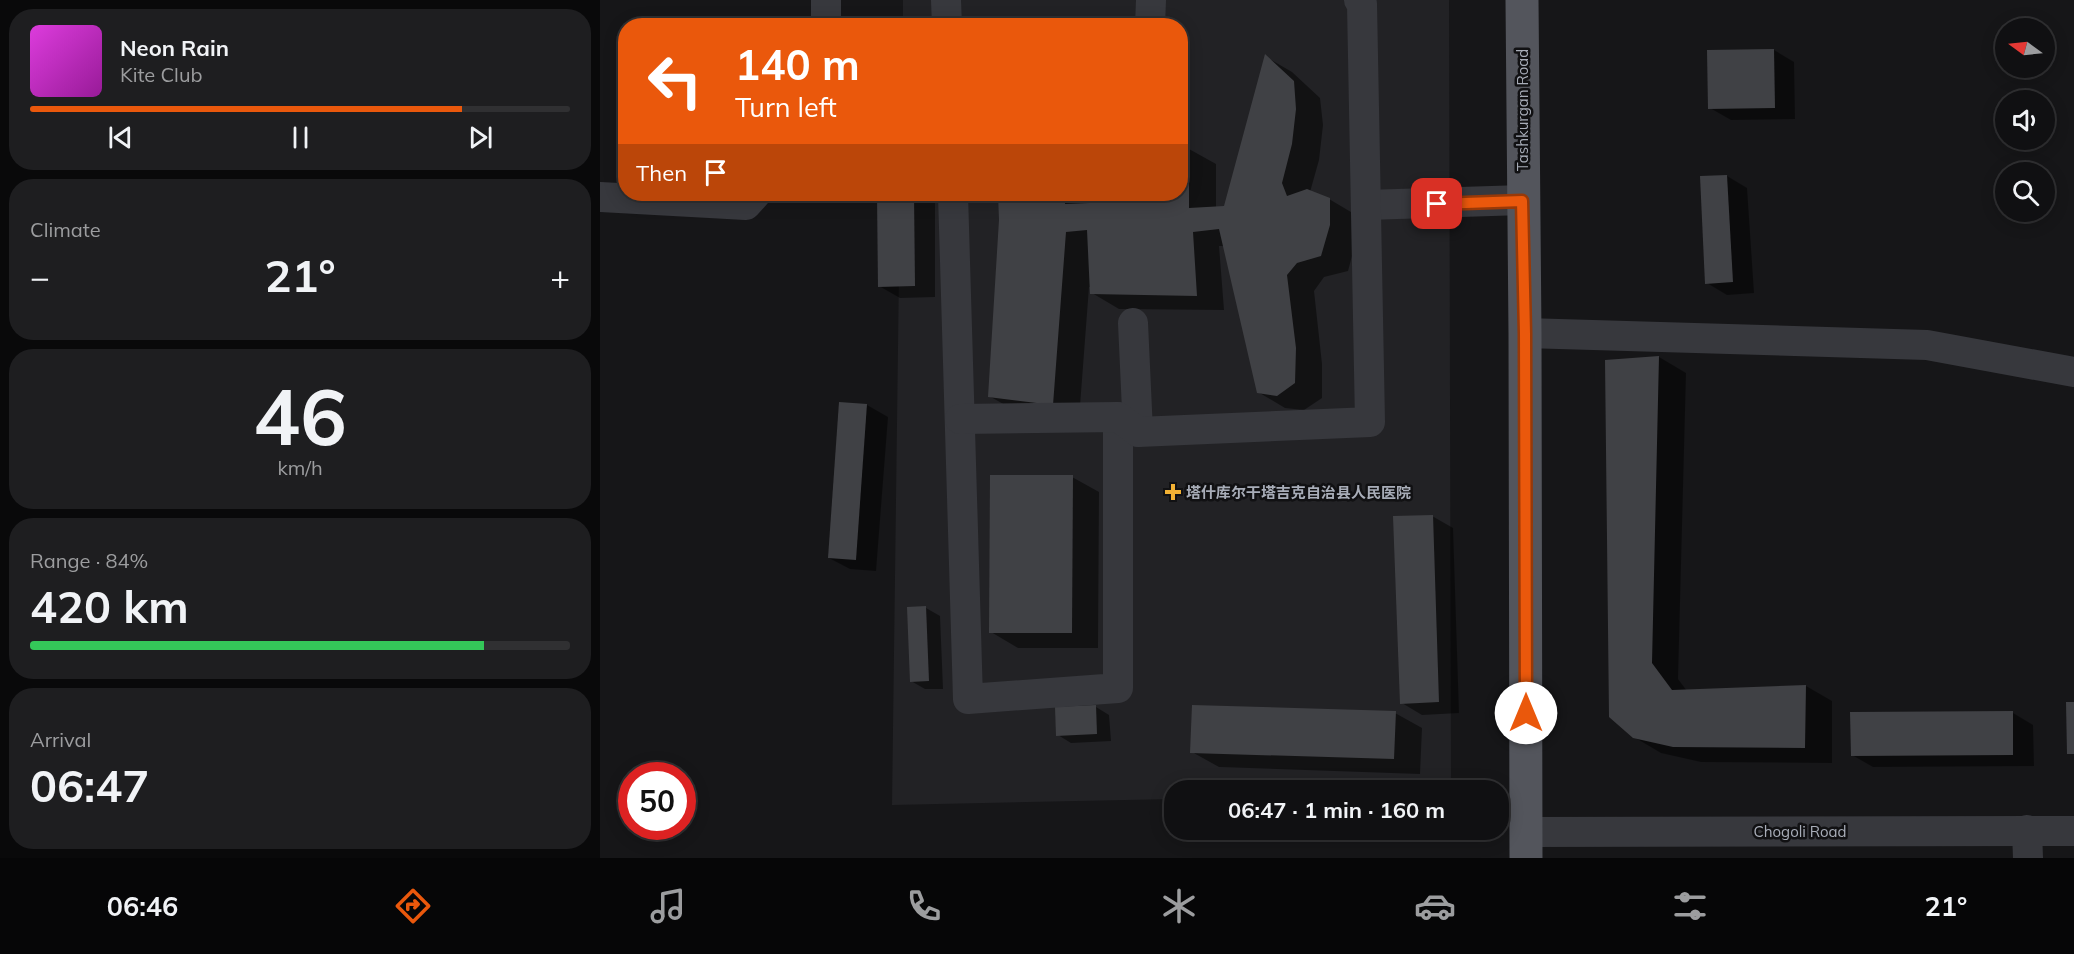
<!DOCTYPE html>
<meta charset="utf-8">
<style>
:root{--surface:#101012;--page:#1e1e20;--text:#f1f3f6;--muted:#9c9d9f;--line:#303032;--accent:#ea580c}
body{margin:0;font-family:Mulish,"Noto Sans SC",sans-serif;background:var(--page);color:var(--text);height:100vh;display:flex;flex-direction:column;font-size:22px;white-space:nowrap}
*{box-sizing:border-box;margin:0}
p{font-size:20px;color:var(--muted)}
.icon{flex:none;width:33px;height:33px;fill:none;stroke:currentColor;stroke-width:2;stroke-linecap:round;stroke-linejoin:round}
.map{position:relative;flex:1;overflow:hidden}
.sheet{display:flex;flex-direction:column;gap:9px;padding:9px;background:#09090a;width:600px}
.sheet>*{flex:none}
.hud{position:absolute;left:18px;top:18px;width:570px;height:183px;border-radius:24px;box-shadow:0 3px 15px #0003,0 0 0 2px var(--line);background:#ea580c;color:#fff;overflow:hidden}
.needle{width:39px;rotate:285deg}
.buttons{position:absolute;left:1395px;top:18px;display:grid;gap:12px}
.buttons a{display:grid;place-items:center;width:60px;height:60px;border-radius:50%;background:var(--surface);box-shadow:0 3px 15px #0003,0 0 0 2px var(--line);font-size:30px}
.speed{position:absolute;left:18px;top:762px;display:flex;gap:12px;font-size:30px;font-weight:700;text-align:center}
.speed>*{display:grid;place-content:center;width:78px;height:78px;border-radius:50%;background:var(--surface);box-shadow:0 3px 15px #0003,0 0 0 2px var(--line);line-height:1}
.speed .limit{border:9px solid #d22;background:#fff;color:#111}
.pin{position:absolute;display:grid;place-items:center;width:51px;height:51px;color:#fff;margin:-26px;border-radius:12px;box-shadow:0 3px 9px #0006}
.me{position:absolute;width:66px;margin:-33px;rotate:0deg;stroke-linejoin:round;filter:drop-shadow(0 0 4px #0008)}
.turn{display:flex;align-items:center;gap:21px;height:126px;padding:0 18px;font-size:27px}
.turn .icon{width:78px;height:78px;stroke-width:2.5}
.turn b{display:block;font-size:42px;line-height:51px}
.then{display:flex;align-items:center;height:57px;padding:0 18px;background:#0003;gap:12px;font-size:22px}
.big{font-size:45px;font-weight:700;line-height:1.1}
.sheet .tile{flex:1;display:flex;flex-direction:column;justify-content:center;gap:9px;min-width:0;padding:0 21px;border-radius:24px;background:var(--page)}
.sheet .dial{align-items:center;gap:0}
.dial b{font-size:78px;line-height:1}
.song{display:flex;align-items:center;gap:18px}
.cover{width:72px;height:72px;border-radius:9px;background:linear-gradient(135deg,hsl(300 70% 55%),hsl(300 70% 35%))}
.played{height:6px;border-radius:3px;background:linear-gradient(90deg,var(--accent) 80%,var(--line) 80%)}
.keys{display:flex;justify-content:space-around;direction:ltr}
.heat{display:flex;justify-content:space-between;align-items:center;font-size:33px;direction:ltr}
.charge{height:9px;border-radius:4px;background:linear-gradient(90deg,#34c759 84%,var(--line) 0)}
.trip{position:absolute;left:564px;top:780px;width:345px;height:60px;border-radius:24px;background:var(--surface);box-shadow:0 3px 15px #0003,0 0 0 2px var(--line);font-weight:700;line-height:60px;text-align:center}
.dock{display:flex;height:96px;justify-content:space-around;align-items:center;background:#060607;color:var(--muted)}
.dock .icon{width:42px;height:42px}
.dock .active{color:var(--accent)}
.dock b{font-size:27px;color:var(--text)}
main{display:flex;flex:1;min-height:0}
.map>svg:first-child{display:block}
.built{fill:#222225}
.shadow{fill:#0007}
.building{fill:#404145}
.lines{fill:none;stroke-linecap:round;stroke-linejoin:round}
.minor{stroke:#37383d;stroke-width:30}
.major{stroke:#53555c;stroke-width:33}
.route-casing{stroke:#983908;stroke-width:15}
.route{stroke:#ea580c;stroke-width:10}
.poi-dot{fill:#f2b134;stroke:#111113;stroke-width:2}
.labels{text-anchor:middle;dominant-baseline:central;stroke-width:5;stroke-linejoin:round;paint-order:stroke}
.street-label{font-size:15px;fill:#a8adb8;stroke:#111113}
.poi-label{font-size:15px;font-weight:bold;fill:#a8adb8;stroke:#111113;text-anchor:start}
</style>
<main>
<section class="sheet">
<div class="tile">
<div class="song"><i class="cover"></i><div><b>Neon Rain</b><p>Kite Club</p></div></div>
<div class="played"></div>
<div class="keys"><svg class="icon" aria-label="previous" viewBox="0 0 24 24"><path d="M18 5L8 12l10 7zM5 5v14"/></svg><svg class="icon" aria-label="pause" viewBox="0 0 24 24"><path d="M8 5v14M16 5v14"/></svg><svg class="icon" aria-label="next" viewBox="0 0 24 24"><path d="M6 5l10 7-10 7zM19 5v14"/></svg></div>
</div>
<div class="tile"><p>Climate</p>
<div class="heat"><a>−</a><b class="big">21°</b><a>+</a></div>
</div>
<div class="tile dial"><b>46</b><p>km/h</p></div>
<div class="tile"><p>Range · 84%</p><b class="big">420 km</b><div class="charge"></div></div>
<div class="tile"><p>Arrival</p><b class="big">06:47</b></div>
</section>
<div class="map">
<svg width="1474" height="858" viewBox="0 0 1474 858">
<rect width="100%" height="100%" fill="#161618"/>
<!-- built -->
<path class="built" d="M303,0H849L851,790H574V799L292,805L300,194H580V26L303,25Z"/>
<!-- shadow -->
<g class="shadow">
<path d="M1174,50L1194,62L1195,119L1131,120L1110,108Z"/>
<path d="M666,57L692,72L720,98L723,125L719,160L710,192L729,199L756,215V241L748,271L724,277L714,291L722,364V398L704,410L685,408L658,392L624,246H619L624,310L519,309L492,293V287H489L479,419L416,411L389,396L401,220L400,194H580L589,149L616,164V208H625Z"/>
<path d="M1127,176L1147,188L1154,293L1127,295L1107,283Z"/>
<path d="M279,194H322L335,201V297L300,298L279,286Z"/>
<path d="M1059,357L1086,373L1078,679L1087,691L1206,686L1232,701V763L1101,762L1061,753L1034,737Z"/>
<path d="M241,403L267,405L288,417L276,571L250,569L229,558Z"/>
<path d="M472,477L499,492L498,648H418L391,632Z"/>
<path d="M832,516L853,528L859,713L822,715L802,703Z"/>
<path d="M309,608H326L340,616L343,689H325L311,681Z"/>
<path d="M496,707L509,715L511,741L471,743L458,735Z"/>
<path d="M795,713L822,728L820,774L619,767L592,752Z"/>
<path d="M1413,713L1433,725L1434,766L1273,767L1252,755Z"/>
</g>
<!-- building -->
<g class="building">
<path d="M1174,49L1175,108L1108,109L1107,50Z"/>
<path d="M665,54L694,81L696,109L692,144L682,183L687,196L707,189L730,198V225L721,256L697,263L687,275L696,348L695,383L677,396L657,393L619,229L593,232L597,296L490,294L487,230L466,232L453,405L388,397L399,220L398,194H465V204L489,203V194H580V147H589V208L624,206Z"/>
<path d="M1127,175L1133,282L1105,284L1100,176Z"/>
<path d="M277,194H314L315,286L278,287Z"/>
<path d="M1059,356L1052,663L1072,690L1206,685L1205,748L1073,747L1033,738L1009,717L1005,360Z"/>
<path d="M239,402L267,404L256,560L228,558Z"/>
<path d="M390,475H473L472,633H389Z"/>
<path d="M833,515L839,702L800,704L793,516Z"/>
<path d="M326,606L329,681L310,682L307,607Z"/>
<path d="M1466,702H1474V754H1467Z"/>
<path d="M496,705L497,734L456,736L455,707Z"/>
<path d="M592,705L796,711L794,759L590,753Z"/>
<path d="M1413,711V755L1251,756L1250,712Z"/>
</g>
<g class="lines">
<!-- minor -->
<g class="minor">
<path d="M226,0V26"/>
<path d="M346,0L347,26"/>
<path d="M550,26L551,0"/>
<path d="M353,194L368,699L518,688V417"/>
<path d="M0,197L146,205L156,194"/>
<path d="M766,205L923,200"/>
<path d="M533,323L538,432"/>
<path d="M925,333L1327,345L1474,372"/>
<path d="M360,419L518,417L538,432L770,422L762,4L759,0"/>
<path d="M1427,830L1428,858"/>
<path d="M927,832L1474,831"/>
</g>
<!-- major -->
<path class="major" d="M922,0L925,333L926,858"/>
</g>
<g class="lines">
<defs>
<path id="route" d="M837,204L922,201L925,333L926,713"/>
</defs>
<!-- route casing -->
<use href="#route" class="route-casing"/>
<!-- route -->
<use href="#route" class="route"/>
</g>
<!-- markers -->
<path class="poi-dot" d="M570 483h6v6h6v6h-6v6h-6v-6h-6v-6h6z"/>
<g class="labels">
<!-- street labels -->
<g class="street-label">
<text transform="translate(922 110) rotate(-90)">Tashkurgan Road</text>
<text x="1200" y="831">Chogoli Road</text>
</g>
<!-- poi labels -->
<g class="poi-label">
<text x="586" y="492">塔什库尔干塔吉克自治县人民医院</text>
</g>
</g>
</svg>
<div class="buttons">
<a><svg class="needle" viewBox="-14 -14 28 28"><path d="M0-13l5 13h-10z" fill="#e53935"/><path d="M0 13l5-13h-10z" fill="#9c9d9f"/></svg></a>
<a><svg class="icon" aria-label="sound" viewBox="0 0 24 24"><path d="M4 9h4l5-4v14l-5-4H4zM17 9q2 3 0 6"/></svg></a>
<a><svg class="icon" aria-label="search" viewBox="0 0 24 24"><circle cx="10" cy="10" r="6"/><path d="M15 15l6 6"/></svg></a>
</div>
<div class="speed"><div class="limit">50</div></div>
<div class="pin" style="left:837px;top:204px;background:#d93025"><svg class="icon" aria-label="arrive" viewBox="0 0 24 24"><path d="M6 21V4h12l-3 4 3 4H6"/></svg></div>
<svg class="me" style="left:926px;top:713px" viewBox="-20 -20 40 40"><circle r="19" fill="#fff"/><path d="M0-13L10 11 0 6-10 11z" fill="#ea580c"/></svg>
<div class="trip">06:47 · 1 min · 160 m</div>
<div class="hud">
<div class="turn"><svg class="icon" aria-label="left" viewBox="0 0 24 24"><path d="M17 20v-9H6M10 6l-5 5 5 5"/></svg><div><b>140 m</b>Turn left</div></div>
<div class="then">Then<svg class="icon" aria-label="arrive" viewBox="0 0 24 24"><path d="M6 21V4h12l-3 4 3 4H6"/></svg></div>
</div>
</div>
</main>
<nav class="dock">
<b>06:46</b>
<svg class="icon active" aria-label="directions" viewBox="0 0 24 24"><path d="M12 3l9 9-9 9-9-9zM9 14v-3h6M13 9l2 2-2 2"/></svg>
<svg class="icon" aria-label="music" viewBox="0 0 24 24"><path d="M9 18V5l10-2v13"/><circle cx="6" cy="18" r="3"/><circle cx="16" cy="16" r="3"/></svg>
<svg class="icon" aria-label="phone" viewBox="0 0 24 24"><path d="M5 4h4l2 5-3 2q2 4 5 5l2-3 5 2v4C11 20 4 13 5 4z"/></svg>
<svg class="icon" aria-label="climate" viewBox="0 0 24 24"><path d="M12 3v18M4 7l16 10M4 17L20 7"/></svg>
<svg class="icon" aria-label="car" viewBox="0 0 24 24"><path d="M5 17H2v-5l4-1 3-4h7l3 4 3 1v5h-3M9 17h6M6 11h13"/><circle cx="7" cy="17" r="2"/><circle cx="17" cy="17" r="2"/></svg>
<svg class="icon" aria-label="filters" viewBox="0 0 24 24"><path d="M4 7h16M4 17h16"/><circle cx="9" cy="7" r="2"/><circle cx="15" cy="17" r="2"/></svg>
<b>21°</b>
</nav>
